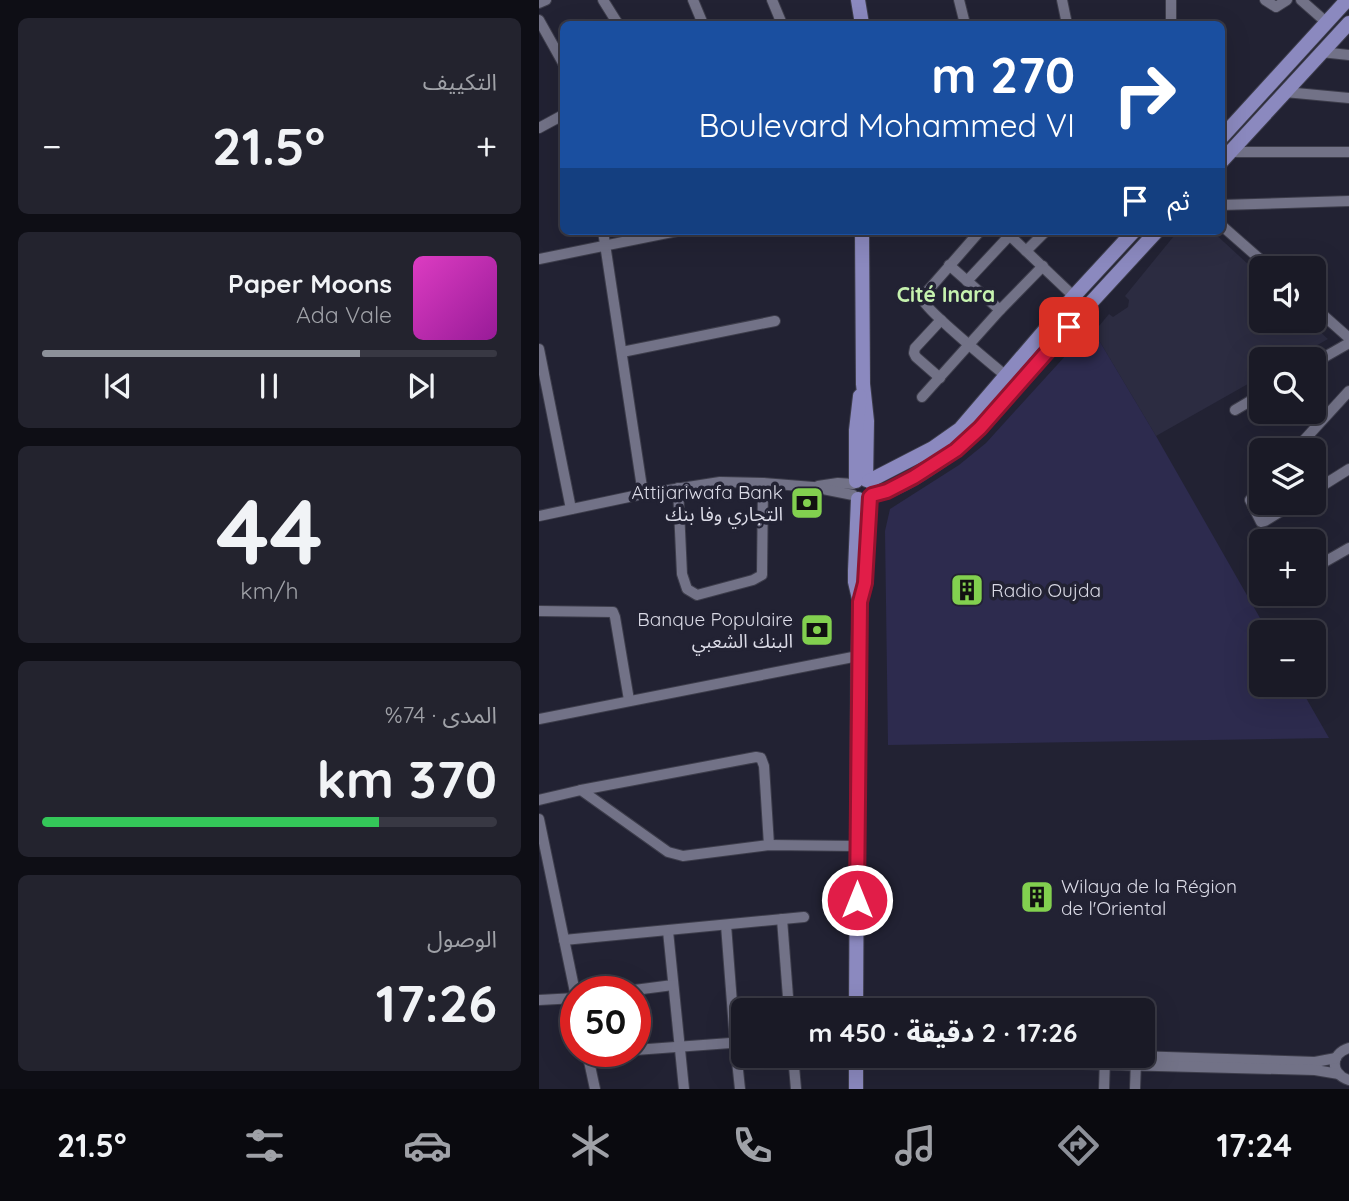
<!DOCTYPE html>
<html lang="ar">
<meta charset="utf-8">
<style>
:root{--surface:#1a1a26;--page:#23232e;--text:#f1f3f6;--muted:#9fa1a7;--line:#383843;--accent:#8c9099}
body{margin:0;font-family:Quicksand,"Noto Sans Arabic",sans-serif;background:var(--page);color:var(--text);direction:rtl;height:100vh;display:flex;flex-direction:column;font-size:26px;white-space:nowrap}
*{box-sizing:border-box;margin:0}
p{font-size:23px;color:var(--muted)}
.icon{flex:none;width:38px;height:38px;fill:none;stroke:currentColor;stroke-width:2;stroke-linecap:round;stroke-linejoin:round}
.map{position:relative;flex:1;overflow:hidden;direction:ltr}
.sheet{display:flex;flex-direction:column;gap:18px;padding:18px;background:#0e0e15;width:539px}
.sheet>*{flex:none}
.banner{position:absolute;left:21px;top:21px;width:665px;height:214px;border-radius:10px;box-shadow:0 7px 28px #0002,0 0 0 2px var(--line);direction:rtl;background:#1a4fa0;color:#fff;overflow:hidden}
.controls{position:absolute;left:710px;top:256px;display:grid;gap:14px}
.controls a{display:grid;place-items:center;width:77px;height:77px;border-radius:10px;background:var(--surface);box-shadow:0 7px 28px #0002,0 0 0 2px var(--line);font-size:35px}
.speed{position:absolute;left:21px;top:976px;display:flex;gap:14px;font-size:35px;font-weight:700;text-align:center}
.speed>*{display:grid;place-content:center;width:91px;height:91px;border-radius:50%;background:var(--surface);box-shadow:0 7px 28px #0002,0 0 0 2px var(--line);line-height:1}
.speed .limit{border:10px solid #d22;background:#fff;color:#111}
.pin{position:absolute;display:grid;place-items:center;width:60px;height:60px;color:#fff;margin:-30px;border-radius:14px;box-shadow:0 4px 10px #0006}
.me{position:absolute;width:77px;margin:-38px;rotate:0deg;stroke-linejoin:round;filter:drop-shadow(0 0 5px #0008)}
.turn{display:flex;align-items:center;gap:24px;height:147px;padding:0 35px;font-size:32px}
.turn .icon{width:91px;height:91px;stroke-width:2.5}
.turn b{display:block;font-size:49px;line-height:60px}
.then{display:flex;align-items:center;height:66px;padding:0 35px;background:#0003;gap:14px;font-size:26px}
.big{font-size:52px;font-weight:800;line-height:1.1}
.sheet .widget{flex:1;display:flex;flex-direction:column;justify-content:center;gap:10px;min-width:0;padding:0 24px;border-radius:10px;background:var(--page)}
.sheet .dial{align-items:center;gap:0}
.dial b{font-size:91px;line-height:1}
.song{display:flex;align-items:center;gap:21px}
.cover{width:84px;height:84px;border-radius:10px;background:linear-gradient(135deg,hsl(310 70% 55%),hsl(300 70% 35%))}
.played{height:7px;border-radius:4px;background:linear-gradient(90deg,var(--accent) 70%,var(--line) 70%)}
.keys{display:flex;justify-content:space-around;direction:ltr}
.heat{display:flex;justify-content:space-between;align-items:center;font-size:38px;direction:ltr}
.charge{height:10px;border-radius:5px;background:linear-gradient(90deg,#34c759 74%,var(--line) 0)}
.trip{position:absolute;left:192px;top:998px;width:424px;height:70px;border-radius:10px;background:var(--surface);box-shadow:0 7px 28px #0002,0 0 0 2px var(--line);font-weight:800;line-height:70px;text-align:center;direction:rtl}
.tab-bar{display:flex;height:112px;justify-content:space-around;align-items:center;background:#0a0a0f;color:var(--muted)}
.tab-bar .icon{width:49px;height:49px}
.tab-bar .on{color:var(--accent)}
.tab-bar b{font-size:32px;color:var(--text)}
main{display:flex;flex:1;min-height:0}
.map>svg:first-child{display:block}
.built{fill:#2c2c41}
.green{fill:#2d2b4e}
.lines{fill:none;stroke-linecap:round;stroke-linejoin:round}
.minor-casing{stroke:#3d3d4b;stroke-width:12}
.major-casing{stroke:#3d3d4b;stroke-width:16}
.minor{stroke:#727287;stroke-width:10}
.major{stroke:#8b89bf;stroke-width:14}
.route-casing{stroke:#92132f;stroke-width:18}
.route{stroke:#e11d48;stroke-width:12}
.labels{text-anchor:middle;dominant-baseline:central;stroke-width:7;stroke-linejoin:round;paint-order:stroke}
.poi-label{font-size:19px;fill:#dadae6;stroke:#223;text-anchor:end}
.neighbourhood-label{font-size:21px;font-weight:bold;fill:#c6f2af;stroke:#223}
</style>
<main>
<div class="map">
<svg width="810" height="1089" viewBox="0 0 810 1089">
<rect width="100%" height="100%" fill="#223"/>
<!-- built -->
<path class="built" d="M639,231H673L723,277V320H768L789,339L754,359H723V376L617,436L555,332L570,314L574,317L589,307L590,300L586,296Z"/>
<!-- green -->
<path class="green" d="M549,331L555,332L617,436L729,632H723V684H759L790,738L349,745L346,531L351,509L420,465L447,443Z"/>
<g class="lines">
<defs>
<g id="minor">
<path d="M64,0L79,24"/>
<path d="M154,0L164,24"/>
<path d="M233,0L243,24"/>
<path d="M420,0L426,24"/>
<path d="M523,0L528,24"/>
<path d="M726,0L737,7L748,0"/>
<path d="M762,0L787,22"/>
<path d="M0,3L7,0"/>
<path d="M0,20L24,63"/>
<path d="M632,24V0"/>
<path d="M782,52L810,55"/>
<path d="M746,92L810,98"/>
<path d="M0,128L24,115"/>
<path d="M692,152H810"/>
<path d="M682,205L810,201"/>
<path d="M682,225L731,268"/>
<path d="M64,231L104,494"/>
<path d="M441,231L385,295C384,296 384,298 384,300C387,310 455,366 467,376"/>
<path d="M466,231L547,308"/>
<path d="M487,251L507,231"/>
<path d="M0,259L138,231"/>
<path d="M410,265L461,310"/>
<path d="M428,281L471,235"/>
<path d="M775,307L810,338"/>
<path d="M0,349L32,509"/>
<path d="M83,352L236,321"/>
<path d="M775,363L810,343"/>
<path d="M401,378L377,357L375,353L376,348L402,320"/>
<path d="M383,397L461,310L504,266"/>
<path d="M696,410L723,394"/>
<path d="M756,450L810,391"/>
<path d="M279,486L299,483L314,484"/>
<path d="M723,486L711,500L722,522L726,521L757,502"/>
<path d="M139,488L143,574L148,589L158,595L214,580L223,575L224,483"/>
<path d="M775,491L810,469"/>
<path d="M0,516L104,494L181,482L224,483L274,487L314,495"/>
<path d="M775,568L810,548"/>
<path d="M0,611L74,612L76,617L90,700"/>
<path d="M0,719L319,656"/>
<path d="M42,790L217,757L222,758L225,766L230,845"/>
<path d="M0,800L42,790L129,852L144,856L230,845L318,846"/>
<path d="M0,819L37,997"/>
<path d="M243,919L250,1010"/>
<path d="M187,925L196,1042L201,1089"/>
<path d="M129,931L145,1089"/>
<path d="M25,940L265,917"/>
<path d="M80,992L134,985"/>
<path d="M0,1000L37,998"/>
<path d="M810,1048C791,1054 791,1074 810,1080"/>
<path d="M96,1050L205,1042"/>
<path d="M48,1052L56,1089"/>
<path d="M49,1054L80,1052"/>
<path d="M254,1055L257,1089"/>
<path d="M566,1055L776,1062L797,1058"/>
<path d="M317,1058L776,1070L800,1074"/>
<path d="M565,1089L566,1058"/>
<path d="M596,1089L597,1060"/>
</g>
<g id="major">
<path d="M319,0L323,24"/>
<path d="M682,138L808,0"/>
<path d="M682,162L810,23"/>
<path d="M323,231L324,384L328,421L327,480"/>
<path d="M317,481V430L321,396"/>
<path d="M330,481L394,448L421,429L535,296L595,231"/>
<path d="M333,495C361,491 408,458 430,439L547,308L618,231"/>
<path d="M319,499L316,571V582L320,599"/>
<path d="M317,1010L319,656L321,602L326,582L331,497"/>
<path d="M317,1089V1055"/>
</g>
</defs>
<!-- minor casing -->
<use href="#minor" class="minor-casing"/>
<!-- major casing -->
<use href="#major" class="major-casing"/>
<!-- minor -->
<use href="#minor" class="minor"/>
<!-- major -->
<use href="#major" class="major"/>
</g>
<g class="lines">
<defs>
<path id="route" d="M318,900L321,602L326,583L331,497L333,495L348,491L375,477L417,450L441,428L530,327"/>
</defs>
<!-- route casing -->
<use href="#route" class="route-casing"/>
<!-- route -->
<use href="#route" class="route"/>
</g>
<!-- icons -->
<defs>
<symbol id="bank-square" viewBox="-11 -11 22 22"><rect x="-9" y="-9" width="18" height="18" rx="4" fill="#82d04f" stroke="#223"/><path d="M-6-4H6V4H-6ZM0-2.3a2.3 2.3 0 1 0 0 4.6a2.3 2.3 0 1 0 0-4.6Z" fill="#111"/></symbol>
<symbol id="building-square" viewBox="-11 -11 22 22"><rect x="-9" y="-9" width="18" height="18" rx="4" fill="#82d04f" stroke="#223"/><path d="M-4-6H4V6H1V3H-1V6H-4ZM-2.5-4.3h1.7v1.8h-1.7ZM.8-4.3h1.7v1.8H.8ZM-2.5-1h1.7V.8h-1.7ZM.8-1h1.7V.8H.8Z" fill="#111"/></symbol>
</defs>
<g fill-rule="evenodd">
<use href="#bank-square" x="249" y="484" width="38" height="38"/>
<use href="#building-square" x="409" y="571" width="38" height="38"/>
<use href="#bank-square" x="259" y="611" width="38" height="38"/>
<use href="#building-square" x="479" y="878" width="38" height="38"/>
</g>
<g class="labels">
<!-- poi labels -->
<g class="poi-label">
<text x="244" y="492">Attijariwafa Bank<tspan x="244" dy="22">التجاري وفا بنك</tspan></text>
<text x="452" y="590" text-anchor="start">Radio Oujda</text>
<text x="254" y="619">Banque Populaire<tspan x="254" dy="22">البنك الشعبي</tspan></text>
<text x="522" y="886" text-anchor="start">Wilaya de la Région<tspan x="522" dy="22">de l'Oriental</tspan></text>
</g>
<!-- neighbourhood labels -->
<g class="neighbourhood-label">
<text x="407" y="294">Cité Inara</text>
</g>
</g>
</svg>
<div class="controls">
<a><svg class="icon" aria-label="sound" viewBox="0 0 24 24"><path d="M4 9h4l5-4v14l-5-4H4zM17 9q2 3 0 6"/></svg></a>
<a><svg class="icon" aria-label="search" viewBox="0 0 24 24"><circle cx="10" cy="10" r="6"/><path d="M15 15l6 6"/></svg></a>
<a><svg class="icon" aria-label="layers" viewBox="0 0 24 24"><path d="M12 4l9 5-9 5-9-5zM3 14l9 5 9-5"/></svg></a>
<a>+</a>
<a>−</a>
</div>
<div class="speed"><div class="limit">50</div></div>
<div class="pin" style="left:530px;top:327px;background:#d93025"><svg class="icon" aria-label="arrive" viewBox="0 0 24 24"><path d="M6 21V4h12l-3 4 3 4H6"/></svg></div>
<svg class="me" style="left:318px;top:900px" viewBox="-20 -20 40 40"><circle r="17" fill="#e11d48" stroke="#fff" stroke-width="3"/><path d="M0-11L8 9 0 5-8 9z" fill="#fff"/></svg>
<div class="trip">17:26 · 2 دقيقة · 450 m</div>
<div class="banner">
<div class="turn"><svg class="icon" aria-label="right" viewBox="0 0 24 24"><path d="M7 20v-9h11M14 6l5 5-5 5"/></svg><div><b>270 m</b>Boulevard Mohammed VI</div></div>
<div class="then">ثم<svg class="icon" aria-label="arrive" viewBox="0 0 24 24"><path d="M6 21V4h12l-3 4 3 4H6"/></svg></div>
</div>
</div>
<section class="sheet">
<div class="widget"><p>التكييف</p>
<div class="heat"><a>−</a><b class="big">21.5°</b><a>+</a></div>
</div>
<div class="widget">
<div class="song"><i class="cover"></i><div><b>Paper Moons</b><p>Ada Vale</p></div></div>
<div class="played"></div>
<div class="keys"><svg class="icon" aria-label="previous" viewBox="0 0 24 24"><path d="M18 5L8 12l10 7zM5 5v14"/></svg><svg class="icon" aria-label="pause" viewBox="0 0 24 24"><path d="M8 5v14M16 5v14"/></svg><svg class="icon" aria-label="next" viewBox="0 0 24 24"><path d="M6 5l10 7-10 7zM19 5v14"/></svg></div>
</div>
<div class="widget dial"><b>44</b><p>km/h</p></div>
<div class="widget"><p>المدى · 74%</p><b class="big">370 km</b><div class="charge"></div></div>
<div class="widget"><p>الوصول</p><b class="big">17:26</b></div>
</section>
</main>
<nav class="tab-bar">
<b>17:24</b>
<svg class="icon on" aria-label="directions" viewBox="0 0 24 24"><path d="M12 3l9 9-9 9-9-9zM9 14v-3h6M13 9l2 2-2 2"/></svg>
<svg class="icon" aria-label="music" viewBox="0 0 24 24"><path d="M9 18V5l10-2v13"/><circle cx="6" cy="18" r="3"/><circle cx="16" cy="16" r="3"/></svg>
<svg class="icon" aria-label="phone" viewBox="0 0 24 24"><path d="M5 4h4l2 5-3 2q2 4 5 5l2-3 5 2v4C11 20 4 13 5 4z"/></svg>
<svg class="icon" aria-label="climate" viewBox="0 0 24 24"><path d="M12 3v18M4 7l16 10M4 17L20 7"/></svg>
<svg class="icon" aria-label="car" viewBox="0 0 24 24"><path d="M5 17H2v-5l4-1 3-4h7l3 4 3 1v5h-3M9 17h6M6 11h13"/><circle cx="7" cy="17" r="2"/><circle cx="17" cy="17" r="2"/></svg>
<svg class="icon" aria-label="filters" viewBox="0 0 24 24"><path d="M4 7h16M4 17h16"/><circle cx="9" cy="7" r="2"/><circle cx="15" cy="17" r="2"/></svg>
<b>21.5°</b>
</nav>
